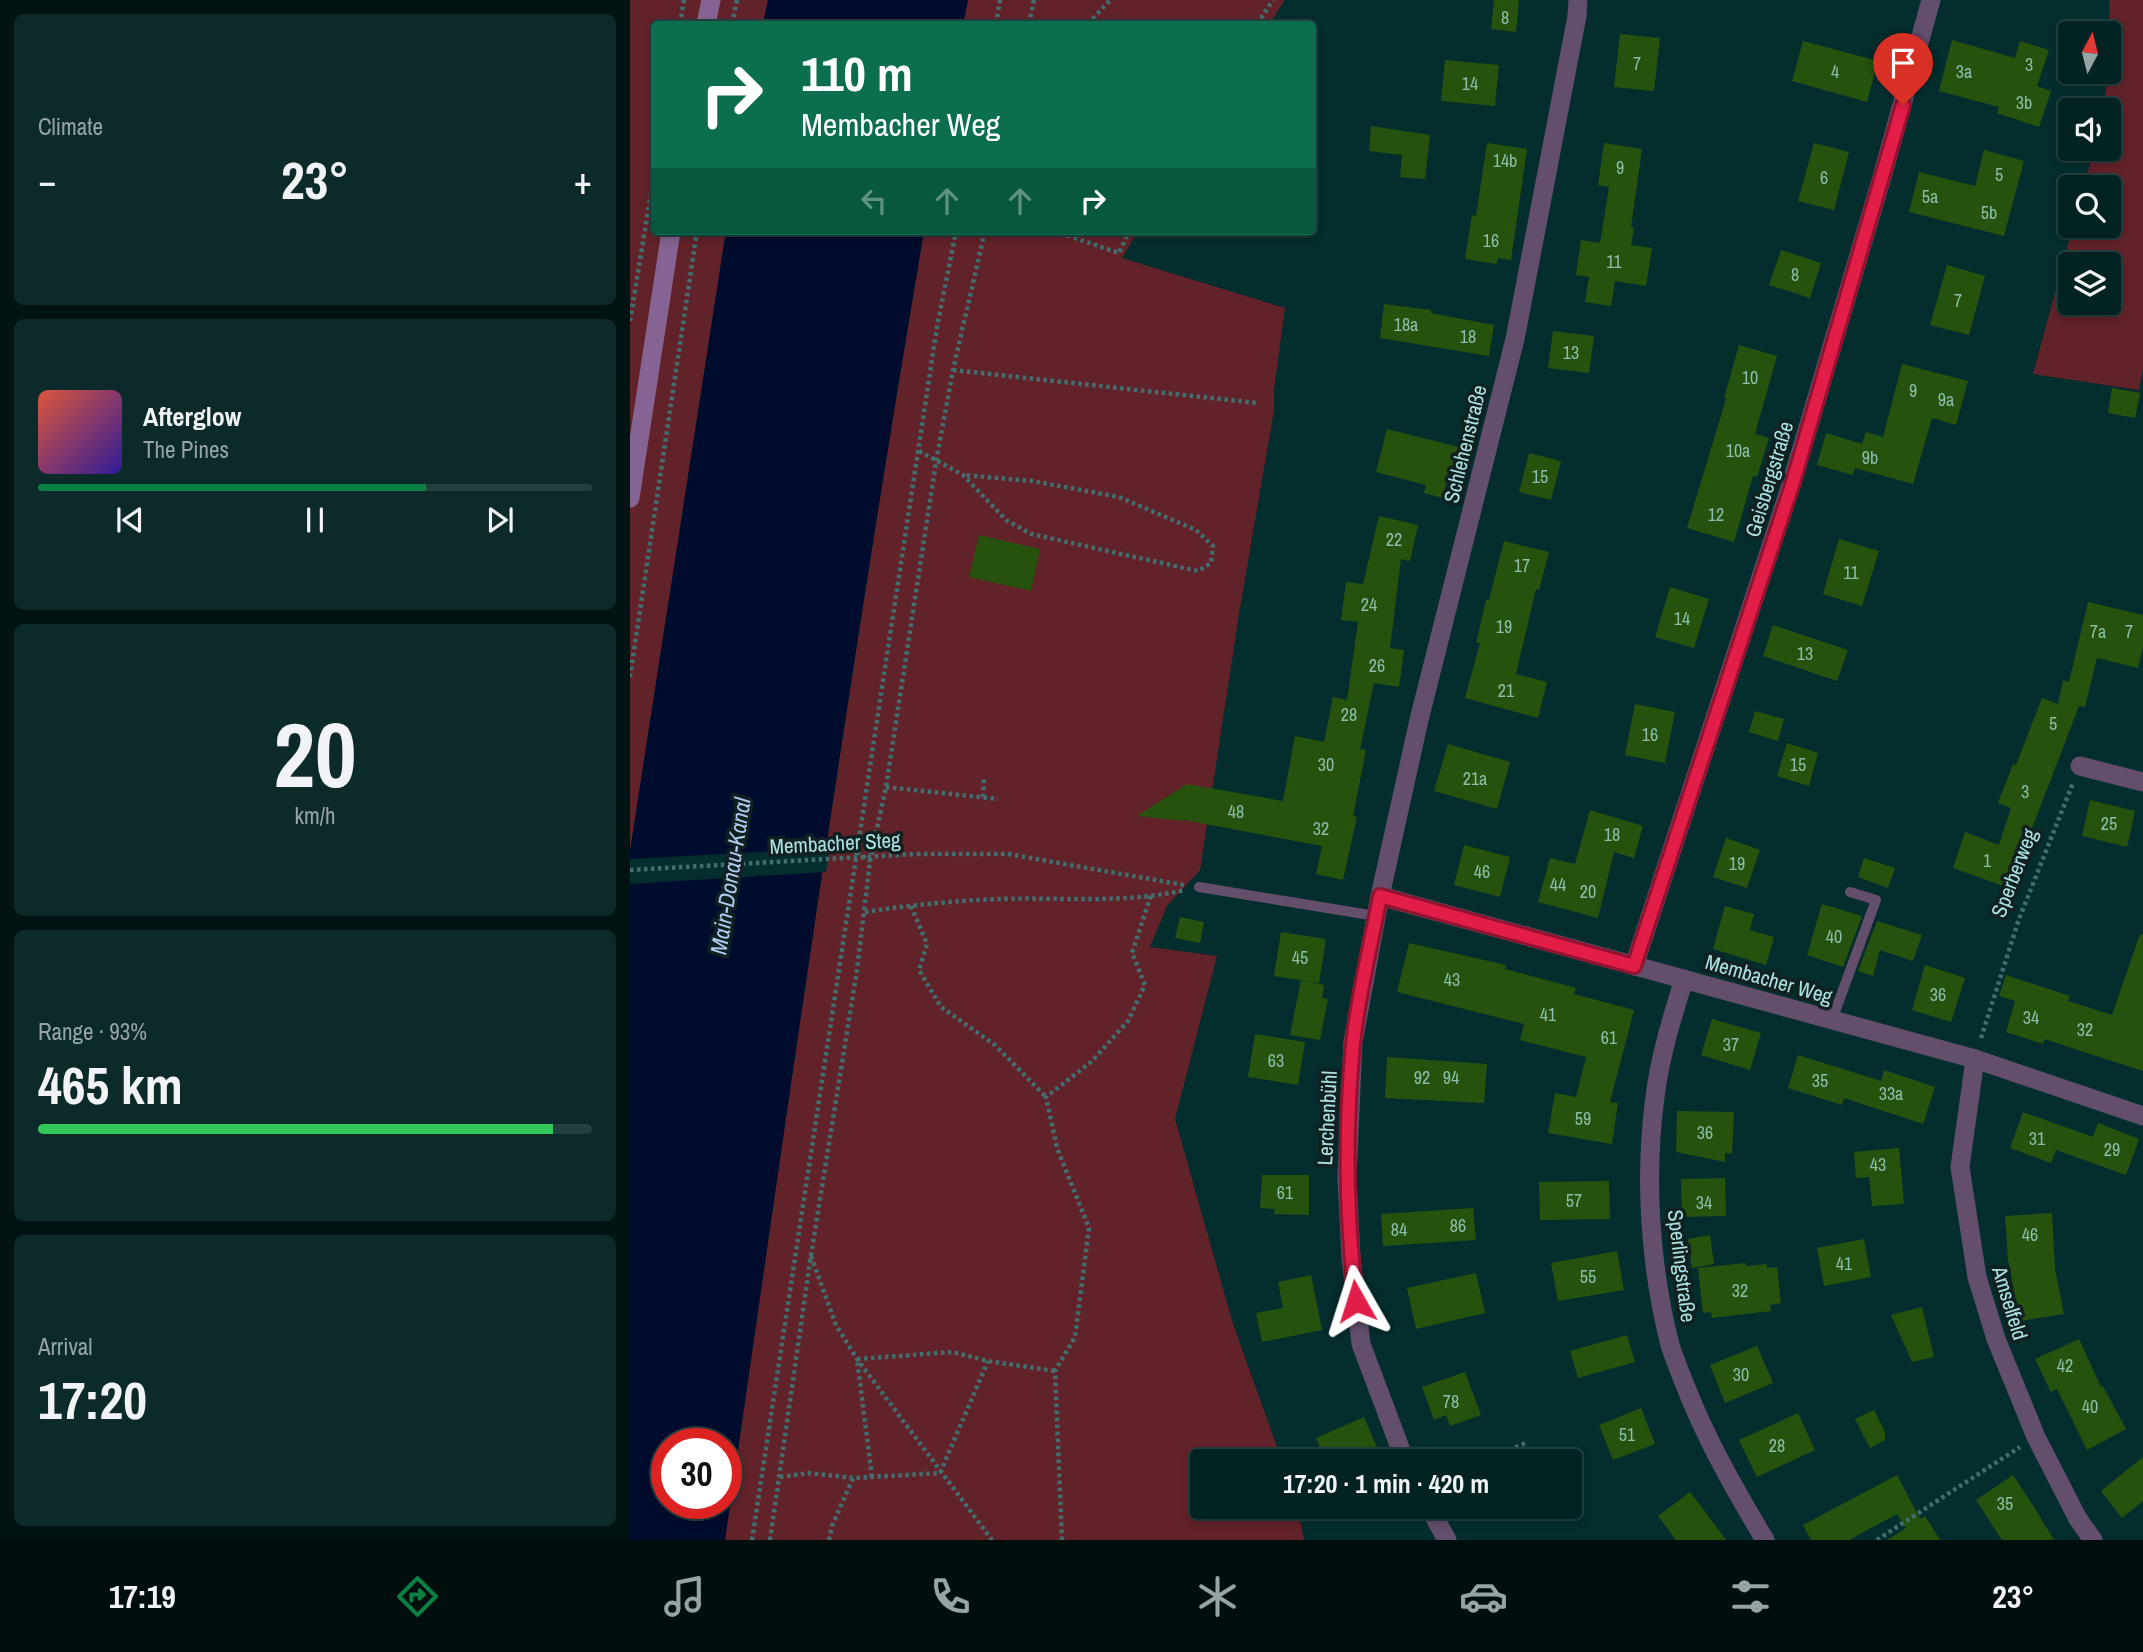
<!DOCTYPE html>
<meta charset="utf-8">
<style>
:root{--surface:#032222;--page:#0d2a2a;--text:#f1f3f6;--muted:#97a4a5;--line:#243f40;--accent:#0b8043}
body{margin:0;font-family:"Archivo Narrow",sans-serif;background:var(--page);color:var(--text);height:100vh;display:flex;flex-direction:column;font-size:26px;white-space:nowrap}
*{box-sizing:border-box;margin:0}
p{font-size:23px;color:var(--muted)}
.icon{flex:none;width:38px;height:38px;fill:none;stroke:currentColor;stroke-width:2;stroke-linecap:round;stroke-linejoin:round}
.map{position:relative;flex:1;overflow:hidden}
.side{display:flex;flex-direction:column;gap:14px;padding:14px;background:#021313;width:630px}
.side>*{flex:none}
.guide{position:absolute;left:21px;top:21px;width:665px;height:214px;border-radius:7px;box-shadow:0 4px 10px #0003,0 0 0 2px var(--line);background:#0b6e4f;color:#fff;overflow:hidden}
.needle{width:46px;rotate:7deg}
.controls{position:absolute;left:1428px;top:21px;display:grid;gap:14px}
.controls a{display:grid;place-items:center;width:63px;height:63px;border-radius:7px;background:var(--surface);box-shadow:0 4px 10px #0003,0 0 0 2px var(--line);font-size:35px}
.speed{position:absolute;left:21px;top:1428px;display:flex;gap:14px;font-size:35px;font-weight:700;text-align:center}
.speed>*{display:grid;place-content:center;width:91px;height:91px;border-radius:50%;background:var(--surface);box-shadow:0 4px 10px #0003,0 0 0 2px var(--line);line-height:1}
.speed .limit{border:10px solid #d22;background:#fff;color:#111}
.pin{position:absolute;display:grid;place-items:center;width:60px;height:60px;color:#fff;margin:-72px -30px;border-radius:50% 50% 50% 0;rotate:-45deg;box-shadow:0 0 7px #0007}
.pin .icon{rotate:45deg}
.me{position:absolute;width:77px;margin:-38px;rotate:354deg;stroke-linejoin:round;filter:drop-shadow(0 0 5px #0008)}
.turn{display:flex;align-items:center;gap:24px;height:147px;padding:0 35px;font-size:32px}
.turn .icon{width:91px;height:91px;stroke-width:2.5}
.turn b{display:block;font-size:49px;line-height:60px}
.lanes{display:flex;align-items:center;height:66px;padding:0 35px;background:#0003;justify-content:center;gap:35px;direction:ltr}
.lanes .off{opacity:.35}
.big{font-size:52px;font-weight:700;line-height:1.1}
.side .card{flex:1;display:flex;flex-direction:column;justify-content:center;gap:10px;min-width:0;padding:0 24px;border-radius:10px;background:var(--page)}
.side .dial{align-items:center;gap:0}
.dial b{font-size:91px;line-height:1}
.song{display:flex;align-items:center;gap:21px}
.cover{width:84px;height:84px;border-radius:10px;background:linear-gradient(135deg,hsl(10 70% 55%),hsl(250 70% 35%))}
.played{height:7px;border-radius:4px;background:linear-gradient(90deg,var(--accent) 70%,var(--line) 70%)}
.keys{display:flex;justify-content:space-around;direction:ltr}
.heat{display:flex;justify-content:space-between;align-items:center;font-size:38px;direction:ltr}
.charge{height:10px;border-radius:5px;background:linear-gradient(90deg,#34c759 93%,var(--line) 0)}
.trip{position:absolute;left:560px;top:1449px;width:392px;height:70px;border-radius:7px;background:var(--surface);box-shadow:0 4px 10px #0003,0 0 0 2px var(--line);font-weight:700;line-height:70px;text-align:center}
.tabs{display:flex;height:112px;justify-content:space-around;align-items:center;background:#010e0e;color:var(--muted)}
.tabs .icon{width:49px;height:49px}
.tabs .active{color:var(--accent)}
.tabs b{font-size:32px;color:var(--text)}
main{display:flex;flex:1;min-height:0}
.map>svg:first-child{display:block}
.green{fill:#622229;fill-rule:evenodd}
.water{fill:#000c2d;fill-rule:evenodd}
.pier{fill:#042e2e}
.building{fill:#27520d}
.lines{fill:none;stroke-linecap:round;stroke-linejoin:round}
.path{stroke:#416f6f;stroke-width:4.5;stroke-dasharray:3.5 3.5;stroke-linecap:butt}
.service{stroke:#634e6c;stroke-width:10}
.minor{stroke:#634e6c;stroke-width:19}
.secondary{stroke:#856392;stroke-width:19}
.path-bridge{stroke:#416f6f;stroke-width:4.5;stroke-dasharray:3.5 3.5;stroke-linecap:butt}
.route-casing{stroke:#92132f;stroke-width:18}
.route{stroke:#e11d48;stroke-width:12}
.labels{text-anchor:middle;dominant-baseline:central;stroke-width:7;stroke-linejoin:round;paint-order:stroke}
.number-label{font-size:18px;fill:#8cbead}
.street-label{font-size:21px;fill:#ade2e2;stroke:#112121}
.water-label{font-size:23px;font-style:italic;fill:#b1ccf2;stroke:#112121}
</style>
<main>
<section class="side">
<div class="card"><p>Climate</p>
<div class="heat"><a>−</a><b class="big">23°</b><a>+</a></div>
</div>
<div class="card">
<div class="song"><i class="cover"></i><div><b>Afterglow</b><p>The Pines</p></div></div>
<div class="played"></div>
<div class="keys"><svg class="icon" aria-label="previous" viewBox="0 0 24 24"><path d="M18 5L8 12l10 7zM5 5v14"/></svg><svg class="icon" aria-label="pause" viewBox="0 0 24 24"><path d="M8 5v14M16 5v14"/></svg><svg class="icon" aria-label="next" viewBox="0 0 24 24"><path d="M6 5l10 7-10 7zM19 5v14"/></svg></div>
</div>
<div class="card dial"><b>20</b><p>km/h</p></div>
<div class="card"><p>Range · 93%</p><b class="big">465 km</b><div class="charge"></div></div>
<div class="card"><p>Arrival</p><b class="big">17:20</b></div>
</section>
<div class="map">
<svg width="1513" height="1540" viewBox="0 0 1513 1540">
<rect width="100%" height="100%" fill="#042e2e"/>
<!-- green -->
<g class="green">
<path d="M0,0H138L133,24H24V231H96L0,851Z"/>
<path d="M338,0H655L639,24H333Z"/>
<path d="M1479,0H1513V368L1509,390L1403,374L1443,226H1479V187H1454L1464,149H1479V110H1472L1481,64ZM1440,264H1479V303H1440Z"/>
<path d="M294,231H508L492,258L655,308L644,389V410L609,614L570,870L537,906L520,947L587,956L545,1119L603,1324L652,1461H572V1507H667L674,1540H95C158,1103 220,666 294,231Z"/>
</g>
<!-- water -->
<g class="water">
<path d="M138,0H338L333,24H133Z"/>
<path d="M96,231H294C220,666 158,1103 95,1540H0V851ZM37,1444H96V1503H37Z"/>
</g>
<!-- pier -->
<path class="pier" d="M200,848L196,872L0,884V859Z"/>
<!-- building -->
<g class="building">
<path d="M864,0H889L886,32L861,29Z"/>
<path d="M990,34L1030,38L1024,91L984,87Z"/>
<path d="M1322,40L1385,58L1390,41L1419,50L1407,86L1421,91L1409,127L1367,113L1369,107L1309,91Z"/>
<path d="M1173,41L1248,61L1237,102L1162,81Z"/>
<path d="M815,60L869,65L865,106L811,101Z"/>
<path d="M741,126L800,135L795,179L770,177L772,155L739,151Z"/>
<path d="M857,143L897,149L881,260L868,258L867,264L835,259L842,215L846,216Z"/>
<path d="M974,143L1012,149L1001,227L1004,228L1001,245L1022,248L1016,286L985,281L981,306L955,302L959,277L946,275L951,240L970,243L979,187L968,185Z"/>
<path d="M1184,143L1219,152L1204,210L1168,201Z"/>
<path d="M1354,150L1394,161L1374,236L1279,212L1289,172L1345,186Z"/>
<path d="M1151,250L1191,263L1180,298L1139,285Z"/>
<path d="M1317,265L1355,276L1339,335L1300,325Z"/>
<path d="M754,304L801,310V313L864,325L859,356L750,338Z"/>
<path d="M923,331L964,336L959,373L918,368Z"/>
<path d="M1109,345L1147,356L1125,434L1139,438L1127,477L1123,476L1104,542L1057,528L1096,399L1094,398Z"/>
<path d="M1272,364L1338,381L1326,425L1302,418L1283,484L1225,468L1223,475L1187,465L1196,433L1232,444L1236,432L1253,437Z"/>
<path d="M1482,388L1510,393L1505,418L1478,413Z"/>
<path d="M757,429L837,449L832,469L820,466L813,498L794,493L796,485L746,472Z"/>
<path d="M899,453L931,461L921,500L889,492Z"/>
<path d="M749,516L788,525L780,561L771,559L760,648L774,650L769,687L744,683L730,749L736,750L723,816L727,817L713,880L686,874L692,846L554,820V821L507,816L557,784L653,801L665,736L694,742L703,697L717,700L728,622L711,620L716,582L733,584Z"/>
<path d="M349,535L410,549L401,591L339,577Z"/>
<path d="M1209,539L1249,551L1232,606L1193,594Z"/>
<path d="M874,541L919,552L909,590L906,589L886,674L917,682L908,718L835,698L850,643H846L856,600H859Z"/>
<path d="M1040,587L1079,599L1064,648L1025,637Z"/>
<path d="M1458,602L1513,615V646L1508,668L1467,658L1455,707L1449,706L1379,888L1323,868L1335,832L1369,845L1381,808L1368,803L1383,764L1386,765L1412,698L1428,704L1433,680L1439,682Z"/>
<path d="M1143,625L1218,650L1207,681L1133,656Z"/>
<path d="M1005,704L1045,712L1035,763L995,755Z"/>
<path d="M1125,711L1154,719L1148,741L1119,732Z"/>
<path d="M1157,743L1188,753L1179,786L1147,776Z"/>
<path d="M818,744L880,762L867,809L804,791Z"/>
<path d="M1460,800L1505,811L1497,847L1452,836Z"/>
<path d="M960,810L1013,826L1004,858L984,852L968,918L908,902L920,858L945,864Z"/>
<path d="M1096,838L1130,850L1117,888L1083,877Z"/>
<path d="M834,845L880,857L870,897L824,885Z"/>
<path d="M1234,858L1265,868L1258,888L1228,877Z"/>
<path d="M1192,904L1232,916L1213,967L1177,955Z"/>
<path d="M1095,906L1124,914L1120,930L1144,937L1136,965L1083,949Z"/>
<path d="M550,917L574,922L570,943L545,938Z"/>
<path d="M1247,921L1292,935L1283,961L1250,950L1243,976L1228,971Z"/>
<path d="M651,932L696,939L689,983L644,976Z"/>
<path d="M1510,934L1513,935V1071L1414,1039L1413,1044L1376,1032L1385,1001L1369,996L1376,975L1440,996L1438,1001L1482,1015Z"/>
<path d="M779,943L876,965L875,969L946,988L944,994L1004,1010L980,1102L988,1103L982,1144L918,1133L925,1093L946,1097L956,1057L890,1040L894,1024L767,992Z"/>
<path d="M1295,965L1335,978L1321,1022L1282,1010Z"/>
<path d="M671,980L694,985L692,998L698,999L690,1040L660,1035Z"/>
<path d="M1082,1019L1131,1033L1120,1070L1071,1055Z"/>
<path d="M625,1034L675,1042L668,1085L618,1077Z"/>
<path d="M1168,1055L1251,1081L1254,1070L1305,1087L1293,1124L1214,1098L1212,1105L1158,1088Z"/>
<path d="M757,1057L857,1064L854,1103L755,1098Z"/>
<path d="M1047,1111L1104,1112L1102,1154L1095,1153V1162L1046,1152Z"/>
<path d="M1393,1112L1463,1137L1468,1123L1509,1139L1496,1175L1426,1150L1421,1163L1380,1148Z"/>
<path d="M1269,1148L1274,1204L1242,1206L1239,1177L1226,1178L1224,1152Z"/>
<path d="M632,1175H679V1215L644,1214L645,1209L630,1208Z"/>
<path d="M1095,1178L1096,1216L1052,1217L1051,1179Z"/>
<path d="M979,1181L980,1219L910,1220L909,1182Z"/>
<path d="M843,1208L846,1240L753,1246L751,1214Z"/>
<path d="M1422,1213L1425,1269L1434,1314L1390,1321L1378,1260L1375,1216Z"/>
<path d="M1080,1235L1084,1264L1062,1268L1058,1239Z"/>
<path d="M1234,1239L1241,1277L1194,1286L1187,1248Z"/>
<path d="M987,1251L994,1290L928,1301L921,1263Z"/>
<path d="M1116,1263V1266L1137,1264V1268L1147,1267L1151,1303L1140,1305L1141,1311L1082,1318L1081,1312L1073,1313L1068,1268Z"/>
<path d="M846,1273L855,1313L786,1329L777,1288Z"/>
<path d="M681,1275L692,1330L632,1342L626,1313L653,1308L648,1282Z"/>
<path d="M1292,1307L1304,1357L1282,1362L1261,1315Z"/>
<path d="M997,1335L1005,1362L948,1378L940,1351Z"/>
<path d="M1449,1339L1471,1387L1473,1386L1496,1429L1457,1450L1427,1389L1421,1392L1405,1359Z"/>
<path d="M1127,1346L1143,1383L1095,1403L1080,1365Z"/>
<path d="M835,1372L851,1415L820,1426L816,1415L804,1420L792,1387Z"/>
<path d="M1011,1408L1025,1444L983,1460L969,1425Z"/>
<path d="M1244,1410L1255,1432V1440L1240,1448L1225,1419Z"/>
<path d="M1168,1413L1185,1450L1127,1477L1109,1440Z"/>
<path d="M734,1417L753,1461H695L686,1438Z"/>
<path d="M1513,1457V1501L1492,1518L1471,1491Z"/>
<path d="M1267,1475L1290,1519L1295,1516L1310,1540H1257L1276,1528L1267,1514L1219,1540H1181L1173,1525Z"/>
<path d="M1383,1475L1404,1507L1424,1540H1372L1346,1500Z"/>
<path d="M1060,1492L1074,1510L1096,1540H1046L1028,1516Z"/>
</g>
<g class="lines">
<!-- path -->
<g class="path">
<path d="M50,24L54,0"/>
<path d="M102,24L107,0"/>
<path d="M366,24L370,0"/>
<path d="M399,24L404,0"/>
<path d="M458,24L480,0"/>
<path d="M627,24L643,0"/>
<path d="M424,231L489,253L499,231"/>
<path d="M0,321L24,175"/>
<path d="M323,370L627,403"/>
<path d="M289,451L333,475L376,520L401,534L568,571L581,563L583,546L566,530L489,497L402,481L333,475"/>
<path d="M0,677L67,231"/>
<path d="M256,787L368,799"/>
<path d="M353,797L354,779"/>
<path d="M227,852L240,861"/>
<path d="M287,854H378L554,885"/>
<path d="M281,906L297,944L289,970L311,1007L365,1045L416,1097"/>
<path d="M235,912C279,905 323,901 368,899C430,897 494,904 555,890"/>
<path d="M1351,1038L1389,919L1443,783"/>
<path d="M181,1256L206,1325L227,1359L362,1540"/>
<path d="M853,1461L898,1442"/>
<path d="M150,1477L179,1473L223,1478L310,1473L358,1361"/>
<path d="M242,1477L227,1359L322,1352L358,1361L425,1371"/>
<path d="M122,1540L307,327L326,231"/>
<path d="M140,1540L181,1255L227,970L240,861L256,787L306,462L323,370L355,231"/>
<path d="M199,1540L202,1526L223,1478"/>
<path d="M432,1540L425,1371L445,1337L459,1228L427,1148L416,1097L461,1062L498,1021L515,985L502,953L521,895"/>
<path d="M1247,1540L1390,1447"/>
</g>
<!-- service -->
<g class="service">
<path d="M569,887L746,916"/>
<path d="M1202,1020L1246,900L1220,892"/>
</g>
<!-- minor -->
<g class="minor">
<path d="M1450,766L1513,782"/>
<path d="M750,896L1345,1059L1513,1116"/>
<path d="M1004,966L1162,482L1252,177L1301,0"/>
<path d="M1054,979C1042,1018 1030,1056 1025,1097C1014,1178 1020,1266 1040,1345C1044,1358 1050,1372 1055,1385C1076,1439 1105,1490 1135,1540"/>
<path d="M1345,1059L1330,1167L1347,1277L1366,1339L1406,1437L1448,1519L1463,1540"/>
<path d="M775,1461L731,1344L721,1258L717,1177L723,1042L750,896L789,720L885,339L947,16L948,0"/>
<path d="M799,1507L817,1540"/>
</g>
<!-- secondary -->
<g class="secondary">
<path d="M76,24L81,0"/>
<path d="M0,498L41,231"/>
</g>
<!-- path-bridge -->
<path class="path-bridge" d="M0,870L287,854"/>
</g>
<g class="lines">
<defs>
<path id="route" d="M726,1301C716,1216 715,1129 723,1044C728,995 741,945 750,896L1004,966L1163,482L1273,105"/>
</defs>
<!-- route casing -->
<use href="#route" class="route-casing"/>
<!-- route -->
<use href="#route" class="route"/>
</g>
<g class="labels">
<!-- number labels -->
<g class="number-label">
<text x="875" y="17">8</text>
<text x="1007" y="63">7</text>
<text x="1399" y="64">3</text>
<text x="1205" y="71">4</text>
<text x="1334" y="71">3a</text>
<text x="840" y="83">14</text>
<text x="1394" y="102">3b</text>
<text x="875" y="160">14b</text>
<text x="990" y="167">9</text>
<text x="1369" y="174">5</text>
<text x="1194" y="177">6</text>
<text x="1300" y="196">5a</text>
<text x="1359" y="212">5b</text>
<text x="861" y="240">16</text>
<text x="984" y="261">11</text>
<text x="1165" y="274">8</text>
<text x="1328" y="300">7</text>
<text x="776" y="324">18a</text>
<text x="838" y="336">18</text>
<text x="941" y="352">13</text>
<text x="1120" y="377">10</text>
<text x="1283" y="390">9</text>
<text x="1316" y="399">9a</text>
<text x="1108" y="450">10a</text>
<text x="1240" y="457">9b</text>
<text x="910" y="476">15</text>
<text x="1086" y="514">12</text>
<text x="764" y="539">22</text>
<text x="892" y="565">17</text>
<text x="1221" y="572">11</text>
<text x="739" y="604">24</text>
<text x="1052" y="618">14</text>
<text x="874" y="626">19</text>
<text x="1468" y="631">7a</text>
<text x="1499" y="631">7</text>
<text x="1175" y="653">13</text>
<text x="747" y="665">26</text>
<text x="876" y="690">21</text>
<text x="719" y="714">28</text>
<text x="1423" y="723">5</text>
<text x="1020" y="734">16</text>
<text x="696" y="764">30</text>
<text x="1168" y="764">15</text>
<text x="845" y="778">21a</text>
<text x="1395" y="791">3</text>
<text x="606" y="811">48</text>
<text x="1479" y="823">25</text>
<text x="691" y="828">32</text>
<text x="982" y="834">18</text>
<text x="1357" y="860">1</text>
<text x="1107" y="863">19</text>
<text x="852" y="871">46</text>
<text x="928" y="884">44</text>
<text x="958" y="891">20</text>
<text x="1204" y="936">40</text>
<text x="670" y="957">45</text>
<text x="822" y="979">43</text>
<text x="1308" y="994">36</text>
<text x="918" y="1014">41</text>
<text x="1401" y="1017">34</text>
<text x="1455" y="1029">32</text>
<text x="979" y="1037">61</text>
<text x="1101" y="1044">37</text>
<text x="646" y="1060">63</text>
<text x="792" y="1077">92</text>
<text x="821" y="1077">94</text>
<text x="1190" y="1080">35</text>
<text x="1261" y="1093">33a</text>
<text x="953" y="1118">59</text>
<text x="1075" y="1132">36</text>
<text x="1407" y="1138">31</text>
<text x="1482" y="1149">29</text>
<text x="1248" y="1164">43</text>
<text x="655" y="1192">61</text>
<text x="944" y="1200">57</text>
<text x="1074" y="1202">34</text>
<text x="828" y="1225">86</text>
<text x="769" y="1229">84</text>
<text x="1400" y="1234">46</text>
<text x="1214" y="1263">41</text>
<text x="958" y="1276">55</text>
<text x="1110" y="1290">32</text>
<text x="1435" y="1365">42</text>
<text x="1111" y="1374">30</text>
<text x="821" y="1401">78</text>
<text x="1460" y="1406">40</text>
<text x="997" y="1434">51</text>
<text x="1147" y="1445">28</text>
<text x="1375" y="1503">35</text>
</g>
<!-- street labels -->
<g class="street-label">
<text transform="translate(835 444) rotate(-76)">Schlehenstraße</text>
<text transform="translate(1139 479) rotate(-73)">Geisbergstraße</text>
<text transform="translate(205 843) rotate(-3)">Membacher Steg</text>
<text transform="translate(1384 873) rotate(-69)">Sperberweg</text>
<text transform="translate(1139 979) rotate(16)">Membacher Weg</text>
<text transform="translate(697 1118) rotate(-87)">Lerchenbühl</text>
<text transform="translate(1052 1266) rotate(83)">Sperlingstraße</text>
<text transform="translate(1380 1303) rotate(73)">Amselfeld</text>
</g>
<!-- water labels -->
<g class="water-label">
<text transform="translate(100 876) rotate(-81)">Main-Donau-Kanal</text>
</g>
</g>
</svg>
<div class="controls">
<a><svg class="needle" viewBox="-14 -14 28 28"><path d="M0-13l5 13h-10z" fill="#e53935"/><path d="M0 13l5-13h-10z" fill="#97a4a5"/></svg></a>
<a><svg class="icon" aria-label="sound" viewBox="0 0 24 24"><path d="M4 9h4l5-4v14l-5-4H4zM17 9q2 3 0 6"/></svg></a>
<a><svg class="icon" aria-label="search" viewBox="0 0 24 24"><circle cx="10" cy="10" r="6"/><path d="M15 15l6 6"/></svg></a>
<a><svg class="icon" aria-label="layers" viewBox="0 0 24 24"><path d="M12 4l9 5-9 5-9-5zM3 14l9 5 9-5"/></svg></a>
</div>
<div class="speed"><div class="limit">30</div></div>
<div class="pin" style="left:1273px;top:105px;background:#d93025"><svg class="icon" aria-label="arrive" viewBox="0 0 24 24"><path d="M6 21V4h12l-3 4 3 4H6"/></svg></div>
<svg class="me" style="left:726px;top:1301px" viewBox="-20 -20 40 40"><path d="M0-17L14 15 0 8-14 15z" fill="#e11d48" stroke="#fff" stroke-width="4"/></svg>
<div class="trip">17:20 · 1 min · 420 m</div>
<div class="guide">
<div class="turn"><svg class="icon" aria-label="right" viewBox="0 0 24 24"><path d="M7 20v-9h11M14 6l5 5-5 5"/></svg><div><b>110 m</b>Membacher Weg</div></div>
<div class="lanes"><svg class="icon off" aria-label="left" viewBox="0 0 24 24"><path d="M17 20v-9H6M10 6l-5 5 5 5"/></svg><svg class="icon off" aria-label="ahead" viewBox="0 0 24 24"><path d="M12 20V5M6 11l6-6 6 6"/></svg><svg class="icon off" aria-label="ahead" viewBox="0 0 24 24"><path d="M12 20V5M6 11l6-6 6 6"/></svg><svg class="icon" aria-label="right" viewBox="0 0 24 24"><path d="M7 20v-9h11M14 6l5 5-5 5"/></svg></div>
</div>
</div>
</main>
<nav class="tabs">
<b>17:19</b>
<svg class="icon active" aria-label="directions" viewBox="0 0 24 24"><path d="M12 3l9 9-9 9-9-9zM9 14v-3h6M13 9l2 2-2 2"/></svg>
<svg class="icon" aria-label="music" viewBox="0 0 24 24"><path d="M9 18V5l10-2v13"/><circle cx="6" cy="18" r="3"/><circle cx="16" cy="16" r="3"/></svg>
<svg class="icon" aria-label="phone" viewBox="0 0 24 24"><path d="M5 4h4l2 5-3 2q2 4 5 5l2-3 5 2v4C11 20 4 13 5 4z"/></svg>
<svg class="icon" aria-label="climate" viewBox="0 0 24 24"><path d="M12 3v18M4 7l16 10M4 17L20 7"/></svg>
<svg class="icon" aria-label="car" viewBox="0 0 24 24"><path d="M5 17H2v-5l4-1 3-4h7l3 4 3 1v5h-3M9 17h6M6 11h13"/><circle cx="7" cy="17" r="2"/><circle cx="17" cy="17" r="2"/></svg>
<svg class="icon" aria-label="filters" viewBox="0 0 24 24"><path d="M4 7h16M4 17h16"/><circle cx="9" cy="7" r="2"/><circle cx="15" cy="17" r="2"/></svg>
<b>23°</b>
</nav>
